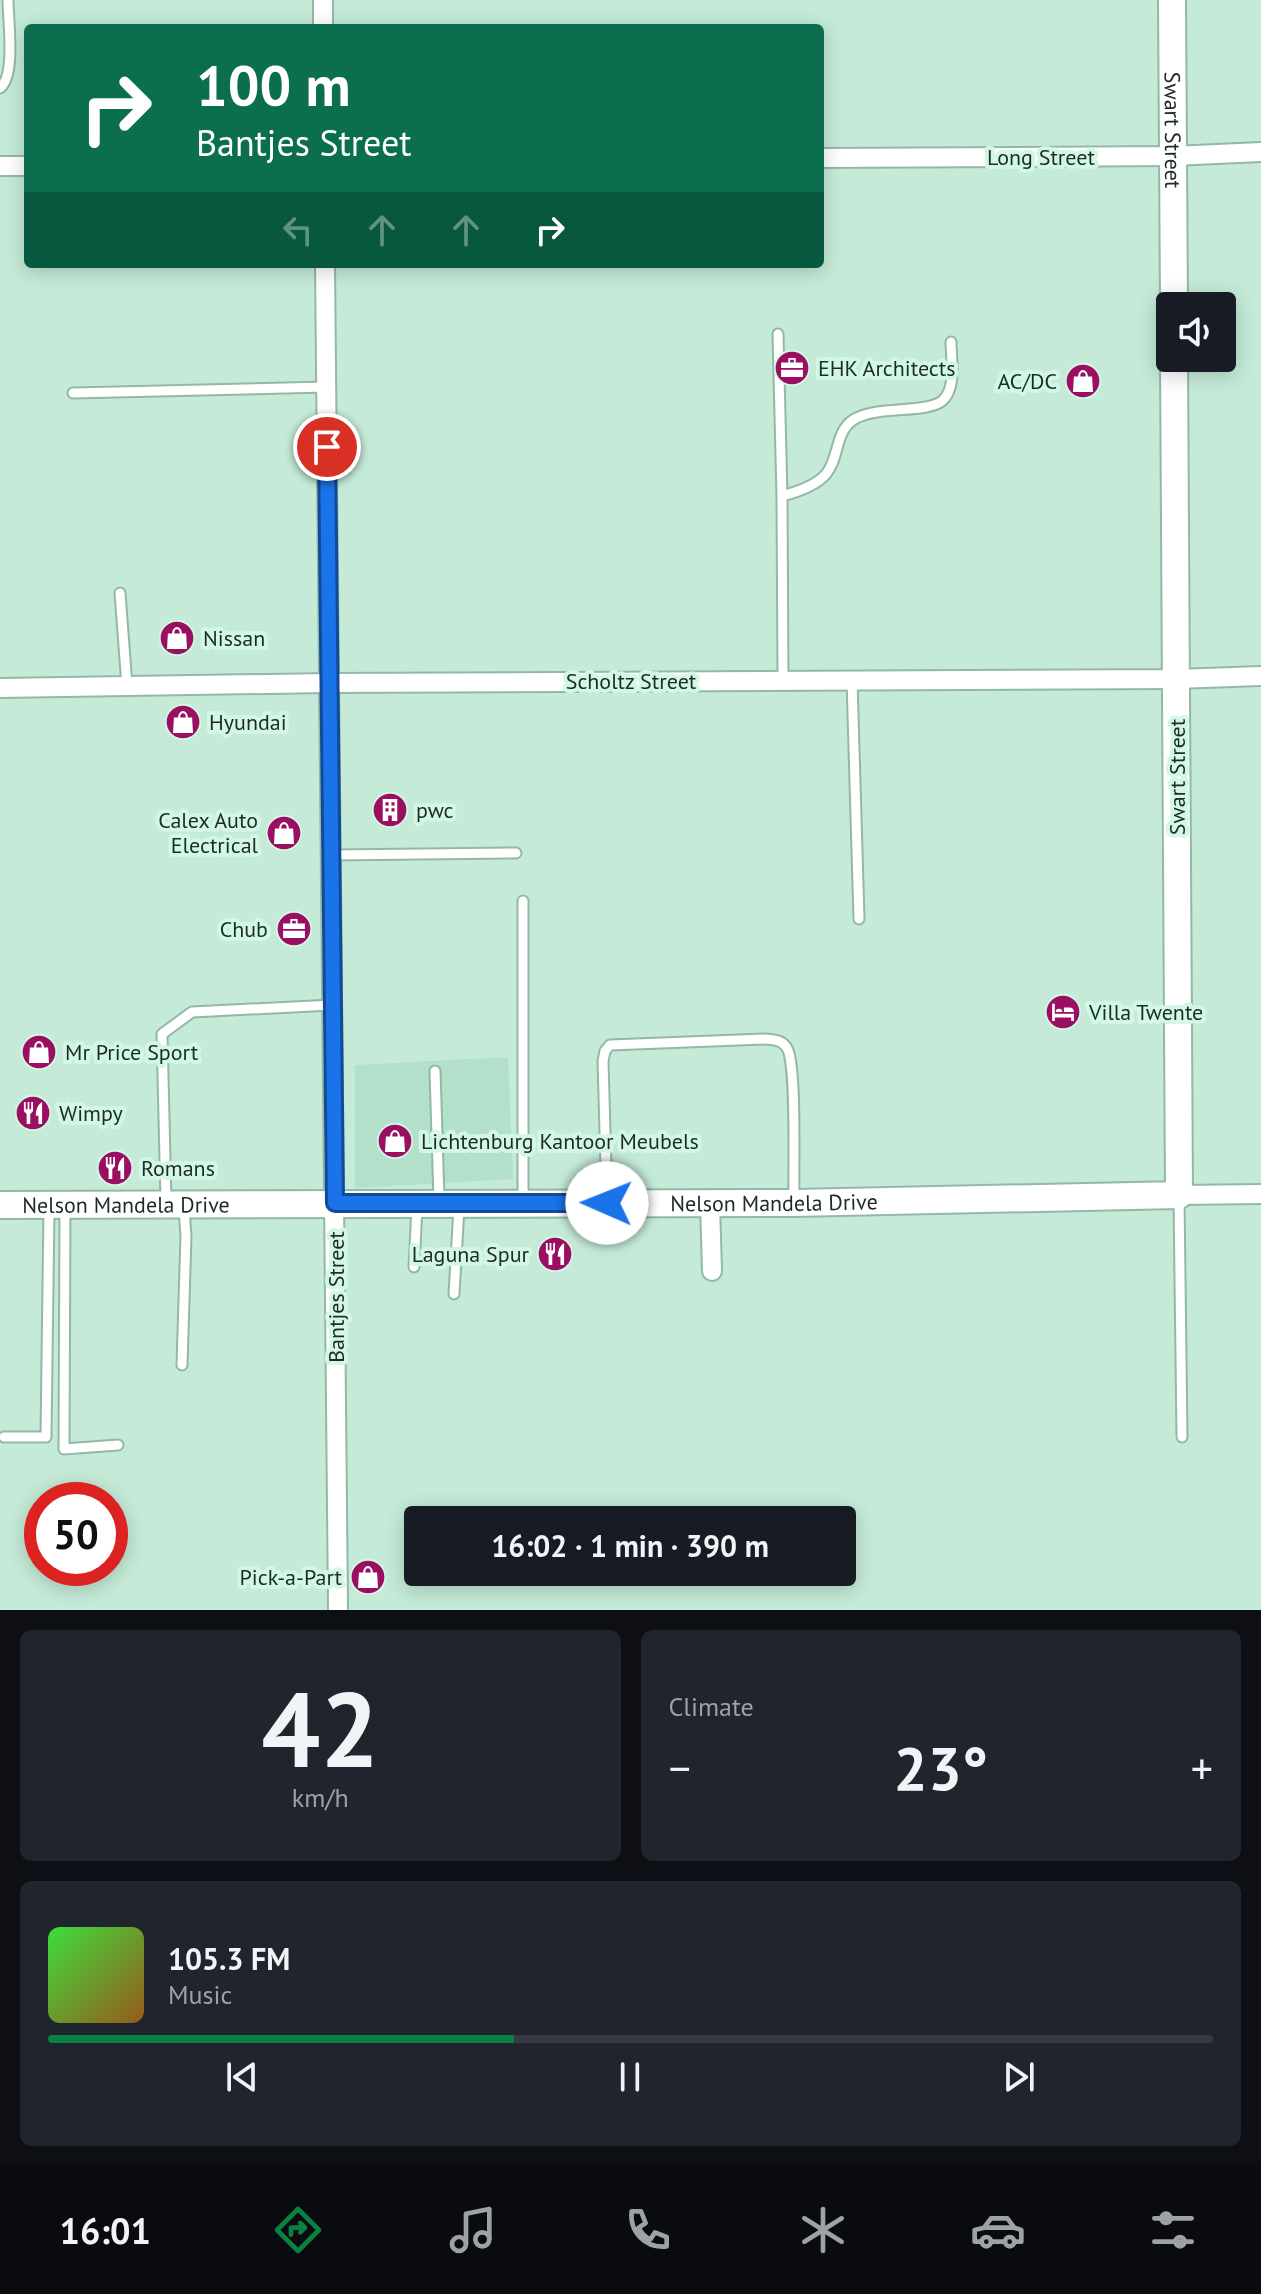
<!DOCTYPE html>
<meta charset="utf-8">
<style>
:root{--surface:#171b24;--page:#20242c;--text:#f1f3f6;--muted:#9ea1a6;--line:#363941;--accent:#0b8043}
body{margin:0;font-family:"PT Sans",sans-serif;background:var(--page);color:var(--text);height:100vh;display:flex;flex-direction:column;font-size:30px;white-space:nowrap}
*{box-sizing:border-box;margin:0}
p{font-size:26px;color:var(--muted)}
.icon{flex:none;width:44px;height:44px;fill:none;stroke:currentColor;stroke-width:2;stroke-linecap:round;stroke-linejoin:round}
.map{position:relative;height:1610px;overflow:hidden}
.side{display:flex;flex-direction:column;gap:20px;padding:20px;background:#0d0f14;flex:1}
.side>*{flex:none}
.guide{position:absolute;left:24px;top:24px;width:800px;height:244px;border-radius:8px;box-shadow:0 4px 20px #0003;background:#0b6e4f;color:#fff;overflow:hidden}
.fabs{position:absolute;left:1156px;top:292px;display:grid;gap:16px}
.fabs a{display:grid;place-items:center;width:80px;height:80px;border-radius:8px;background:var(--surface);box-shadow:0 4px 20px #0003;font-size:40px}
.speed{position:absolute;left:24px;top:1482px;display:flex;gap:16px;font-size:40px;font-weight:700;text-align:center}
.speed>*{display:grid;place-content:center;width:104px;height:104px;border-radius:50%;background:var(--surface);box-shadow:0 4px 20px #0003;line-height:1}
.speed .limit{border:12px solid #d22;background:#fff;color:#111}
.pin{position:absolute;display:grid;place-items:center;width:68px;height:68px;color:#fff;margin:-34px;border:4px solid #fff;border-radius:50%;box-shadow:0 2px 8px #0007}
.me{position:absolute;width:88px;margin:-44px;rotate:271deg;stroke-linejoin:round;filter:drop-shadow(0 0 6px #0008)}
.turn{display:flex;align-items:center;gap:28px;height:168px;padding:0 40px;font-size:36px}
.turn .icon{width:104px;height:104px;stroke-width:2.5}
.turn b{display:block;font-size:56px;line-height:68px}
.lanes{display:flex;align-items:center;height:76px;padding:0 40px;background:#0003;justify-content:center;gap:40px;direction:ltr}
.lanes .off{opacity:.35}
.big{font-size:60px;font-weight:700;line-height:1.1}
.side .widget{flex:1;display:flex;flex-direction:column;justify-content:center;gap:12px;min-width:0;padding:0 28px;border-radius:12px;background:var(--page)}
.side .dial{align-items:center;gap:0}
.dial b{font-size:104px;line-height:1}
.song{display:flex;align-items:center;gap:24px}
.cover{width:96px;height:96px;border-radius:12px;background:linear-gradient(135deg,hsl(120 70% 55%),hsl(30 70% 35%))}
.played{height:8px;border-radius:4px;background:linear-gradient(90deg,var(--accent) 40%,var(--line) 40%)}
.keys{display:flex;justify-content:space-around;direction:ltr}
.heat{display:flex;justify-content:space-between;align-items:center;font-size:44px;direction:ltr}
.side .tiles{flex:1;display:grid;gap:20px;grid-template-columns:1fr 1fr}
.widget:last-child{grid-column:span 2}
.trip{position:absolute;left:404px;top:1506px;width:452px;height:80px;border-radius:8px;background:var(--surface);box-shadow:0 4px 20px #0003;font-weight:700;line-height:80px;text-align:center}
.dock{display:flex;height:128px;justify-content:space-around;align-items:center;background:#090b0e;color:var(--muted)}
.dock .icon{width:56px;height:56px}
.dock .active{color:var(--accent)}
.dock b{font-size:36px;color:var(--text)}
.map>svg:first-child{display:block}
.built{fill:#b2e0cb}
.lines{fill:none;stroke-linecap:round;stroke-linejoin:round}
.service-casing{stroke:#93b8a6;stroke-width:13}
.minor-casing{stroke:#93b8a6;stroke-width:22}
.secondary-casing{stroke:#93b8a6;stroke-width:30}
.service{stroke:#fff;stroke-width:9}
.minor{stroke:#fff;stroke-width:18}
.secondary{stroke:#fff;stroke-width:26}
.route-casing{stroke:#114b97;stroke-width:20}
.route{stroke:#1a73e8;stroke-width:14}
.labels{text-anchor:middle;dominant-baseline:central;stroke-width:8;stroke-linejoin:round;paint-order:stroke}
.street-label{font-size:22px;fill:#1d2b25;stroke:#d2f8e5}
.poi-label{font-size:22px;fill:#1d2b25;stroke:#d2f8e5;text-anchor:start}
</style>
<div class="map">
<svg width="1261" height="1610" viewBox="0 0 1261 1610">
<rect width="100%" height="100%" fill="#c5ebd8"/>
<!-- built -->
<path class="built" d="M508,1057L513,1179L355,1188V1065Z"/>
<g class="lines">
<defs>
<g id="service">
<path d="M0,88C16,76 8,21 8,0"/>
<path d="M778,334L782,496L783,680"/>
<path d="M73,393L326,387"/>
<path d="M782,496C797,492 816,486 826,474C839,459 835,432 853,420C876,405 925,414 942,401C957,389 951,358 951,342"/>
<path d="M120,593L127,686"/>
<path d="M852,680L859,919"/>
<path d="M332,855L516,853"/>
<path d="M523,901V1202"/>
<path d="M435,1071L439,1200"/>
<path d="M1179,1199L1182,1437"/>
<path d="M166,1201L162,1034L192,1012L332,1005"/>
<path d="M607,1203L603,1061L605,1051L610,1045L766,1039C775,1040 782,1040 787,1048C797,1065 793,1173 794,1200"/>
<path d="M65,1208L64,1449L118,1445"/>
<path d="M414,1267L417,1207"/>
<path d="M454,1294L459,1207"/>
<path d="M182,1365L186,1236L184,1209"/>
<path d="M4,1437H46L49,1208"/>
</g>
<g id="minor">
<path d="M323,0V28"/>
<path d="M820,158L1173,156L1261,152"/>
<path d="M0,166H28"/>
<path d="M325,264L338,1610"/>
<path d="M0,688L329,683L1176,679L1261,676"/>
<path d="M1179,1195L1261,1194"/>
<path d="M710,1203L712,1271"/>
</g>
<g id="secondary">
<path id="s1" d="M1172,0L1174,306"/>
<path id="s2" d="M0,1205L794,1203L1179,1195L1174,358"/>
</g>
</defs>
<!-- service casing -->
<use href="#service" class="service-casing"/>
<!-- minor casing -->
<use href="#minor" class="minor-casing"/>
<!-- secondary casing -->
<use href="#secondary" class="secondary-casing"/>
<!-- service -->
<use href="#service" class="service"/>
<!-- minor -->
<use href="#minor" class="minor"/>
<!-- secondary -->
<use href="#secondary" class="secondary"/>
</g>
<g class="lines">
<defs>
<path id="route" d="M327,447L335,1203H607"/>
</defs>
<!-- route casing -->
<use href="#route" class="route-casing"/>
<!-- route -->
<use href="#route" class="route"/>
</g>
<!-- icons -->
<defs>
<symbol id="office-disc" viewBox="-11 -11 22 22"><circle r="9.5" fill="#9a0f61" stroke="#d2f8e5"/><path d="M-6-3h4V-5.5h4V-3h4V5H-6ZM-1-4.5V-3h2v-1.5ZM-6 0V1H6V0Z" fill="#fff"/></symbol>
<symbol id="shop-disc" viewBox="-11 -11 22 22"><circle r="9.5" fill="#9a0f61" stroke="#d2f8e5"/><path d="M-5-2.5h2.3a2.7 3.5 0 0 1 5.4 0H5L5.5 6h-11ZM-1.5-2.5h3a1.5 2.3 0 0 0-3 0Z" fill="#fff"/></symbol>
<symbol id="building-disc" viewBox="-11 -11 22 22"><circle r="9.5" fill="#9a0f61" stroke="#d2f8e5"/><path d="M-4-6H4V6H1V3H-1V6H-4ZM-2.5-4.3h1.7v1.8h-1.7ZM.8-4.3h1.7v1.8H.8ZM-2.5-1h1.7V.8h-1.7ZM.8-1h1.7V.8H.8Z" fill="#fff"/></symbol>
<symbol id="hotel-disc" viewBox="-11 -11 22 22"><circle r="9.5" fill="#9a0f61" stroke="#d2f8e5"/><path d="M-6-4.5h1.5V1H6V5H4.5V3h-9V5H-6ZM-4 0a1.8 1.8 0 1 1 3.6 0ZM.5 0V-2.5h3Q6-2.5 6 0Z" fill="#fff"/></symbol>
<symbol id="restaurant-disc" viewBox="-11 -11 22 22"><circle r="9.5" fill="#9a0f61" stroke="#d2f8e5"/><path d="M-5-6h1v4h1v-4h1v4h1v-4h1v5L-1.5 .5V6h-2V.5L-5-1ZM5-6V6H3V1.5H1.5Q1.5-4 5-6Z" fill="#fff"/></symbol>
</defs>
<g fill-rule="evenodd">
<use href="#office-disc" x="772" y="348" width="40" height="40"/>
<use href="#shop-disc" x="1063" y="361" width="40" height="40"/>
<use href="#shop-disc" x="157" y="618" width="40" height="40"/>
<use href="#shop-disc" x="163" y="702" width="40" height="40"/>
<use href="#building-disc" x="370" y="790" width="40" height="40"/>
<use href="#shop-disc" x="264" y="813" width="40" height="40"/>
<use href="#office-disc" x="274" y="909" width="40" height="40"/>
<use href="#hotel-disc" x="1043" y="992" width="40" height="40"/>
<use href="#shop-disc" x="19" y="1032" width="40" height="40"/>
<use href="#restaurant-disc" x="13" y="1093" width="40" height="40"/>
<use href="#shop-disc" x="375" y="1121" width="40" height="40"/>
<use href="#restaurant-disc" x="95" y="1148" width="40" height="40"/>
<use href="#restaurant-disc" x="535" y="1234" width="40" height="40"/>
<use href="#shop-disc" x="348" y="1557" width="40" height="40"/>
</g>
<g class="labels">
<!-- street labels -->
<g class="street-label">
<text stroke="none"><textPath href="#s1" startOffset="130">Swart Street</textPath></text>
<text x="1041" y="157">Long Street</text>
<text x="631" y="681">Scholtz Street</text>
<text transform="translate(1177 777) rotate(-90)">Swart Street</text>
<text stroke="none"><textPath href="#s2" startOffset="774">Nelson Mandela Drive</textPath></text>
<text stroke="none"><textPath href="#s2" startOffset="126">Nelson Mandela Drive</textPath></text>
<text transform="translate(336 1297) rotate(-90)">Bantjes Street</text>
</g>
<!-- poi labels -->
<g class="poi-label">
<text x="818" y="368">EHK Architects</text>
<text x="1057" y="381" text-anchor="end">AC/DC</text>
<text x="203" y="638">Nissan</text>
<text x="209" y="722">Hyundai</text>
<text x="416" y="810">pwc</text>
<text x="258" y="820" text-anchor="end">Calex Auto<tspan x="258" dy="25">Electrical</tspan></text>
<text x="268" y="929" text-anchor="end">Chub</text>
<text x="1089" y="1012">Villa Twente</text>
<text x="65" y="1052">Mr Price Sport</text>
<text x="59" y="1113">Wimpy</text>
<text x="421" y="1141">Lichtenburg Kantoor Meubels</text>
<text x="141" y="1168">Romans</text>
<text x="529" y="1254" text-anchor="end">Laguna Spur</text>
<text x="342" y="1577" text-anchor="end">Pick-a-Part</text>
</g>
</g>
</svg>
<div class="fabs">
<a><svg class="icon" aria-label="sound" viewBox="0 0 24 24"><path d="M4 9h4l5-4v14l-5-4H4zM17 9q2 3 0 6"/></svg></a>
</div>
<div class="speed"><div class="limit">50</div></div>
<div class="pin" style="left:327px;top:447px;background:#d93025"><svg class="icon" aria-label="arrive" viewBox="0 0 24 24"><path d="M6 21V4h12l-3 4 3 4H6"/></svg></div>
<svg class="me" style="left:607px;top:1203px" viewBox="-20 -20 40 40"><circle r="19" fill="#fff"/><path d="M0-13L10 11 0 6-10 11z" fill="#1a73e8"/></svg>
<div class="trip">16:02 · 1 min · 390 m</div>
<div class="guide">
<div class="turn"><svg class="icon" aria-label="right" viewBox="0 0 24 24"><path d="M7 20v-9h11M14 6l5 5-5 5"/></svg><div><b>100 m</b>Bantjes Street</div></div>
<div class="lanes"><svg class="icon off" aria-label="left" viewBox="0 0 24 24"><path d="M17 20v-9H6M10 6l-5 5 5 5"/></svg><svg class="icon off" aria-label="ahead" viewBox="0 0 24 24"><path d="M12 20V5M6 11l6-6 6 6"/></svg><svg class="icon off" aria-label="ahead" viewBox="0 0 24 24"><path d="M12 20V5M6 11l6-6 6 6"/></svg><svg class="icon" aria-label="right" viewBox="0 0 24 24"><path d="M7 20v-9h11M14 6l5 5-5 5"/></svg></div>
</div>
</div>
<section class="side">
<div class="tiles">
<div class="widget dial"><b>42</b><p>km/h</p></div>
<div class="widget"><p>Climate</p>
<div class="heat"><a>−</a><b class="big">23°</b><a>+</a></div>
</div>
<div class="widget">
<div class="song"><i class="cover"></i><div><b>105.3 FM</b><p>Music</p></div></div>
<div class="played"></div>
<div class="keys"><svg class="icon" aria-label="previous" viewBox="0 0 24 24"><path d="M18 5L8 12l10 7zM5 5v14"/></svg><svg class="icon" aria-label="pause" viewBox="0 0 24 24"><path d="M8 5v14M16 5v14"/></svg><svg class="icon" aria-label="next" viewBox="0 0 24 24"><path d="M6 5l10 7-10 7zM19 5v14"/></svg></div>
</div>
</div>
</section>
<nav class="dock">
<b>16:01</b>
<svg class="icon active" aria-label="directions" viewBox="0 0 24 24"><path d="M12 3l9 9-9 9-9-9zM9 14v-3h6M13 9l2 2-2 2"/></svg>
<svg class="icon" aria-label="music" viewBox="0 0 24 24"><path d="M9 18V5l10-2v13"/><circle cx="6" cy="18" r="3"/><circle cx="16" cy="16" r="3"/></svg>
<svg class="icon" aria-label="phone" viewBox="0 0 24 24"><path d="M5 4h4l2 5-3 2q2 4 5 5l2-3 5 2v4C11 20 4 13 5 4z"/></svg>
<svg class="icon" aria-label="climate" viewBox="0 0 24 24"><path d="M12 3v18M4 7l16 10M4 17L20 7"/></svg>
<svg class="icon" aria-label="car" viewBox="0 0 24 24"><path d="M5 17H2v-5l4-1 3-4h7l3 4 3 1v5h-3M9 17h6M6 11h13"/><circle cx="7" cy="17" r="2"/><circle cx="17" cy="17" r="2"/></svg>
<svg class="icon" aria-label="filters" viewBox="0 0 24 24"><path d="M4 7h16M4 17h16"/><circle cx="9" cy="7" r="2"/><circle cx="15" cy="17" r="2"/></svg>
</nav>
